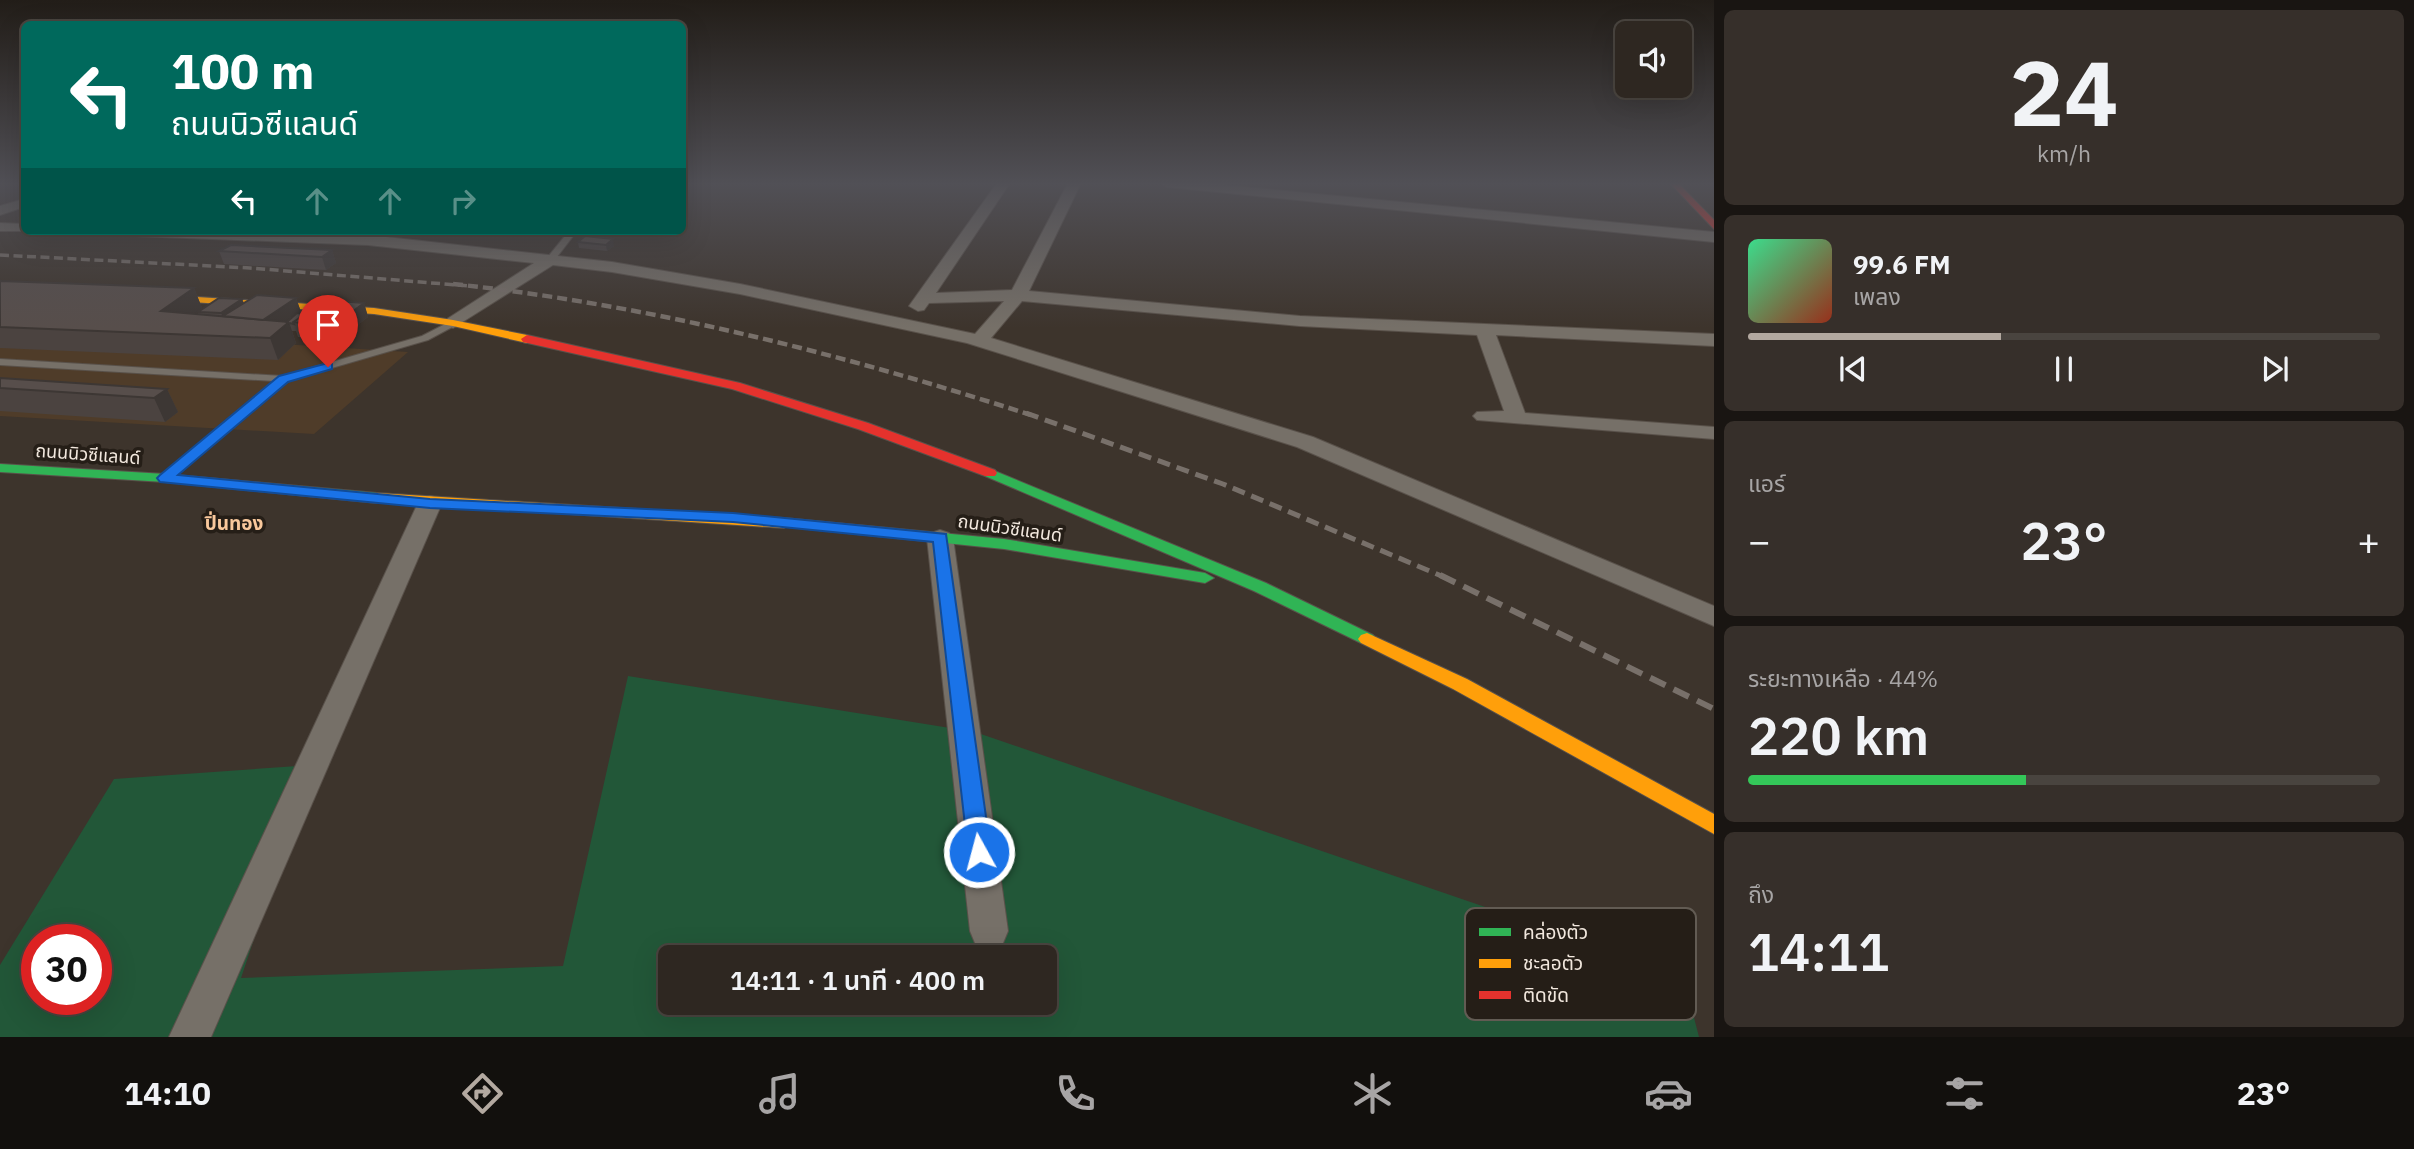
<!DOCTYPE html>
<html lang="th">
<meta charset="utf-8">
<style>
:root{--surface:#2e2721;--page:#362f2a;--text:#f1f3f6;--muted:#a7a5a5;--line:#49443f;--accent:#b3a9a0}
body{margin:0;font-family:"IBM Plex Sans","Noto Sans Thai",sans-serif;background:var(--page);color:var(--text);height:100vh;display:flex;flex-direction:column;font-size:26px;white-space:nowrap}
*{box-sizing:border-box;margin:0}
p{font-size:23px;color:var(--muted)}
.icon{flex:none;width:38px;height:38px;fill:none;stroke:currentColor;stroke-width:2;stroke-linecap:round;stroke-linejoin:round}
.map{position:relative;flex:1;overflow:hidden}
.drawer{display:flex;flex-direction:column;gap:10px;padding:10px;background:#191512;width:700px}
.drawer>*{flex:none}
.hud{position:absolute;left:21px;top:21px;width:665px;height:214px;border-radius:10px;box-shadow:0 7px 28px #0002,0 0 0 2px var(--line);background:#00695c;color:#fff;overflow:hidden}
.controls{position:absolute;left:1615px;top:21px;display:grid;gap:14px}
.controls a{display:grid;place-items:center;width:77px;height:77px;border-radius:10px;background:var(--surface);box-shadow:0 7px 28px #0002,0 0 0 2px var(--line);font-size:35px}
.speed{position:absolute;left:21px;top:924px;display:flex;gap:14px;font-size:35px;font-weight:700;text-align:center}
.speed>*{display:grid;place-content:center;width:91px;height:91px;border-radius:50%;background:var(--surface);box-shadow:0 7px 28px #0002,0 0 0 2px var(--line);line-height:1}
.speed .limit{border:10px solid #d22;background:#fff;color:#111}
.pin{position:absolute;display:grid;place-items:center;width:60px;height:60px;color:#fff;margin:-72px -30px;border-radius:50% 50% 50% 0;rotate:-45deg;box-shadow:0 0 7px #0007}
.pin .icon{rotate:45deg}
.me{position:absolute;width:77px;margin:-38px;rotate:353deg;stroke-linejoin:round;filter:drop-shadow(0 0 5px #0008)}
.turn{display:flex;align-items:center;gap:24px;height:147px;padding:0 35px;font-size:32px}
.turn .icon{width:91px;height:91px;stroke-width:2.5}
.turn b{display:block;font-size:49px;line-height:60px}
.lanes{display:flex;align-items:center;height:66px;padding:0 35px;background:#0003;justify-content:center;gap:35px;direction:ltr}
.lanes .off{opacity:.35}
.big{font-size:52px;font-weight:600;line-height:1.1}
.drawer .card{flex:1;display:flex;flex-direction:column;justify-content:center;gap:10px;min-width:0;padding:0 24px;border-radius:10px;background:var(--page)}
.drawer .dial{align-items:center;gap:0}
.dial b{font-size:91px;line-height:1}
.song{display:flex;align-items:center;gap:21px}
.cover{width:84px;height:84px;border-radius:10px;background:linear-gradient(135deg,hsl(150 70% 55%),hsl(10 70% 35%))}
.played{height:7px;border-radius:4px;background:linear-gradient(90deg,var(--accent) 40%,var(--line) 40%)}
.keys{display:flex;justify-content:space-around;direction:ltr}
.heat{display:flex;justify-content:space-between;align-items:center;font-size:38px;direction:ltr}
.charge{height:10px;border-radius:5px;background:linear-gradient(90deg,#34c759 44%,var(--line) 0)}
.trip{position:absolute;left:658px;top:945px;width:399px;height:70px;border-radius:10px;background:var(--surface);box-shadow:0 7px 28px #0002,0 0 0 2px var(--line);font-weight:600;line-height:70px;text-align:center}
.dock{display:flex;height:112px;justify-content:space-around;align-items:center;background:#12100d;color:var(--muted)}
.dock .icon{width:49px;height:49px}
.dock .active{color:var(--accent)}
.dock b{font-size:32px;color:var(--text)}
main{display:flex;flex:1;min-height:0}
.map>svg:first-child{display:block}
.built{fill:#4f3c29}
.green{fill:#225738;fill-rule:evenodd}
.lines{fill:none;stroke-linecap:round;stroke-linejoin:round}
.lane-casing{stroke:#59514a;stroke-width:2}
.street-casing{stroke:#59514a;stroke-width:2}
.fast-casing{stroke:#59514a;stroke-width:2}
.slow-casing{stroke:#59514a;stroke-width:2}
.jam-casing{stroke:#59514a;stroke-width:2}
.lane{fill:#767068;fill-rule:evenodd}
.street{fill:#767068;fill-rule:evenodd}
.fast{fill:#30b455;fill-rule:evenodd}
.slow{fill:#ff9f0a;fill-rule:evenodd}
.jam{fill:#e5322d;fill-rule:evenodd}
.rail-far3{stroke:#78706a;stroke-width:3.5;stroke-dasharray:9 4.5;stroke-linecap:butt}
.rail-far2{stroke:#78706a;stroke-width:4.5;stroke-dasharray:10 5;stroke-linecap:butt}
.rail-far1{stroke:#78706a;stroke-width:5;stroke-dasharray:13 7;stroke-linecap:butt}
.rail{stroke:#78706a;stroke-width:6;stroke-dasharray:17 9;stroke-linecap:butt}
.wall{fill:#4b4340}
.shaded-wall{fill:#3d3734}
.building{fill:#574e4b;stroke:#3d3734;stroke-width:2}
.route{fill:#1a73e8;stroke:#114b97;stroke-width:2}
.labels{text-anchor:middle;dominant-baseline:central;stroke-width:7;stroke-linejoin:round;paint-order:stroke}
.street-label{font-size:18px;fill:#f2e8de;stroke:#251e17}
.neighbourhood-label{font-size:19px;font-weight:bold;fill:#f9c89c;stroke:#251e17}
.key{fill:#251e17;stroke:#625b53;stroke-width:2}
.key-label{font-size:19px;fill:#f2e8de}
</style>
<main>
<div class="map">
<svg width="1714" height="1037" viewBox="0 0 1714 1037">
<rect width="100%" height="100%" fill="#3d342c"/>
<!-- built -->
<path class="built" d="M0,326L408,352L314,434L0,416Z"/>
<!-- green -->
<path class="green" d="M628,676L975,732L1683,975L1699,1037H0V965L114,779L312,765L241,978L563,966ZM37,940H96V999H37ZM670,957H1045V1003H670Z"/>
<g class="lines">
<defs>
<g id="lane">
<path d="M569,231H577L553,262H547V258Z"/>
<path d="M453,320L457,323L456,325L428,340L287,381L169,480L165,481L159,478L161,476L274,381L0,365V359L283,376L422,336Z"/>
</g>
<g id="street">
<path d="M997,183H1010L936,293L1012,290L1068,183H1081L1029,291L1300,316L1714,334V346L1496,335L1525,413L1714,427V439L1477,420L1473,416L1477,412L1504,411L1477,335L1300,326L1022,301L991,338L1313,437L1714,606V626L1297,447L967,343L740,294L612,272L553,265L453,328L444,323L447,319L534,263L368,245L110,235L103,231H239L368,235L612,262L740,284L975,334L1004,301L929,303L924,310L918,311L909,306Z"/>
<path d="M1160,183H1203L1714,232V242L1167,187Z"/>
<path d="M24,199V207L0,215V206Z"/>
<path d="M0,223L24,224V231H29H0Z"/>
<path d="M430,496L438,498L442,503L211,1037H169L418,503L422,498Z"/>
<path d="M940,530L949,533L953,538L1008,931L1003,943L989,949L975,943L970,931L927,538L931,533Z"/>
</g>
<g id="fast">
<path d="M0,464L165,474L377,493L385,498L377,503L165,482L0,472Z"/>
<path d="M990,469L1266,583L1373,635L1376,639L1373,643H1361L1254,591L985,476L983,473Z"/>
<path d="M784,518L1004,539L1205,573L1214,578L1205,583L1004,549L778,526L776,523Z"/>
</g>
<g id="slow">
<path d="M150,294L374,308L453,320L527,335L533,339L527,343L453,326L374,314L146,299L145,297Z"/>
<path d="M377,493L784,518L792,523L784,528L372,501L369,498L372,495Z"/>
<path d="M1367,633L1467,679L1714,814V834L1453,689L1361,643L1358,639L1361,635Z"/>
</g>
<g id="jam">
<path d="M1670,183H1678L1714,220V229Z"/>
<path d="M527,335L740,383L868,423L995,470L997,473L995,476H985L858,429L732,389L523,342L521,339Z"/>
</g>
</defs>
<!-- lane casing -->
<use href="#lane" class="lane-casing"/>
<!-- street casing -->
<use href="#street" class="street-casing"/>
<!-- fast casing -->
<use href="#fast" class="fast-casing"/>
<!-- slow casing -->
<use href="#slow" class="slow-casing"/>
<!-- jam casing -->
<use href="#jam" class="jam-casing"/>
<!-- lane -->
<use href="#lane" class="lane"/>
<!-- street -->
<use href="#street" class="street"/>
<!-- fast -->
<use href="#fast" class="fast"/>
<!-- slow -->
<use href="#slow" class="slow"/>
<!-- jam -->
<use href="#jam" class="jam"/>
<!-- rail-far3 -->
<path class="rail-far3" d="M0,255L250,268L469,286"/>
<!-- rail-far2 -->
<path class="rail-far2" d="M453,284C651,305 842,354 1031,415"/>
<!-- rail-far1 -->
<path class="rail-far1" d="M1026,413L1223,484L1444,577"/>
<!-- rail -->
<path class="rail" d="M1440,575L1714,709"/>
</g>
<!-- wall -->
<g class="wall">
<path d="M247,231H338L333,235Z"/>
<path d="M578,242L614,246L607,251L579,248Z"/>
<path d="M332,250L336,263L326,270L224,264L219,251Z"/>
<path d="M0,281L194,288L202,308L195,314H198V312L242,299L244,303L296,298L301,312L299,314H306L364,303L368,317L338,340L298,337L296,331H292L296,343L278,360L0,348Z"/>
<path d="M0,378L167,389L178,412L165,422L0,411Z"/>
</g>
<!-- shaded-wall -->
<g class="shaded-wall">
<path d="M613,239L614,246L607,251L606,245Z"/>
<path d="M332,250L336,263L326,270L322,257Z"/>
<path d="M194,288L202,308L171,332L161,311Z"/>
<path d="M296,298L301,312L268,334L263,320Z"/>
<path d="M242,299L247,313L227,327L221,313Z"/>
<path d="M364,303L368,317L338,340L333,326Z"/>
<path d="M289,322L296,343L278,360L270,338Z"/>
<path d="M167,389L178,412L165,422L154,398Z"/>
</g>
<!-- building -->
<g class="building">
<path d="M585,236L613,239L606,245L578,242Z"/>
<path d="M231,245L332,250L322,257L219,251Z"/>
<path d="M0,281L194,288L161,311L289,322L270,338L0,327Z"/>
<path d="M257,295L296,298L263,320L223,316Z"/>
<path d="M219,298L242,299L221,313L198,312Z"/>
<path d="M326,300L364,303L333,326L293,322Z"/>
<path d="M297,313L306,314L293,322L294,324L289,323L287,322Z"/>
<path d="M0,378L167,389L154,398L0,388Z"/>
</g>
<!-- sky -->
<linearGradient id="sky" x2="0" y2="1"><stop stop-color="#221d18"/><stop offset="0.56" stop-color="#515056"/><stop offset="1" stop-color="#515056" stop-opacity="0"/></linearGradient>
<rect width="1714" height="328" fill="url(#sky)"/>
<!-- route -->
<path class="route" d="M328,363L332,364V369L288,382L178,475L430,499L733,513L946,534L991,852L988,859L979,862L971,859L968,852L933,542L733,522L430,508L160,482L157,478L160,475L279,376Z"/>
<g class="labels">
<!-- street labels -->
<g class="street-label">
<text transform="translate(88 454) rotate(4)">ถนนนิวซีแลนด์</text>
<text transform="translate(1010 528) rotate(8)">ถนนนิวซีแลนด์</text>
</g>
<!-- neighbourhood labels -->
<g class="neighbourhood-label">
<text x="234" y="523">ปิ่นทอง</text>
</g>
</g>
<!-- legend -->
<rect x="1465" y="908" width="231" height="112" rx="10" class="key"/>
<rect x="1479" y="928" width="32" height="8" fill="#30b455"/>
<rect x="1479" y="959" width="32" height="9" fill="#ff9f0a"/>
<rect x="1479" y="991" width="32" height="8" fill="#e5322d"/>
<g class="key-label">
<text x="1523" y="939">คล่องตัว</text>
<text x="1523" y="970">ชะลอตัว</text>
<text x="1523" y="1002">ติดขัด</text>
</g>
</svg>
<div class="controls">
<a><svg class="icon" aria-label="sound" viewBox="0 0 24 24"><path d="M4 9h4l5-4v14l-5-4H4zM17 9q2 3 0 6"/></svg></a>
</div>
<div class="speed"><div class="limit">30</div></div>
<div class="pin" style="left:328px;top:367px;background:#d93025"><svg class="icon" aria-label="arrive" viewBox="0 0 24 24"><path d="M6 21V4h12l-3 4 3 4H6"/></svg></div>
<svg class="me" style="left:979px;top:852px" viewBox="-20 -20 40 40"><circle r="17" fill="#1a73e8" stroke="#fff" stroke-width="3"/><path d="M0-11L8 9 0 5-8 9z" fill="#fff"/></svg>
<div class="trip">14:11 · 1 นาที · 400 m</div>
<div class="hud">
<div class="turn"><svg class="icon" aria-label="left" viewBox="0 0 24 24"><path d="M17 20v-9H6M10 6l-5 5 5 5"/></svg><div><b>100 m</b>ถนนนิวซีแลนด์</div></div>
<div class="lanes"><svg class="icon" aria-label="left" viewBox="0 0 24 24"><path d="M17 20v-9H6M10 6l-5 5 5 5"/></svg><svg class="icon off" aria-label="ahead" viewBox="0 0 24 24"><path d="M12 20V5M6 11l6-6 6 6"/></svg><svg class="icon off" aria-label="ahead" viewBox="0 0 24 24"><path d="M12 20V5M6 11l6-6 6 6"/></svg><svg class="icon off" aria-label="right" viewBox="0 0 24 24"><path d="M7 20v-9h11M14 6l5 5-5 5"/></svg></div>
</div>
</div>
<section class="drawer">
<div class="card dial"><b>24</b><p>km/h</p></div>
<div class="card">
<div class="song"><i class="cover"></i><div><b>99.6 FM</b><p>เพลง</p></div></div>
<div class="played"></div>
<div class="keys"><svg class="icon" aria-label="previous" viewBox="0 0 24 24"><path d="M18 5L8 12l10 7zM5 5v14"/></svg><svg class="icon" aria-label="pause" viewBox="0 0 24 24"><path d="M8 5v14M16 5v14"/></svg><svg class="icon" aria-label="next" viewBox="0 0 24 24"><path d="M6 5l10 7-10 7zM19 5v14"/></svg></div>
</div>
<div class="card"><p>แอร์</p>
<div class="heat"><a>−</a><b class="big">23°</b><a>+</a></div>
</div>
<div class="card"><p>ระยะทางเหลือ · 44%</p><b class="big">220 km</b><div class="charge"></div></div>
<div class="card"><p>ถึง</p><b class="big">14:11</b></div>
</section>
</main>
<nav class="dock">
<b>14:10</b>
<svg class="icon active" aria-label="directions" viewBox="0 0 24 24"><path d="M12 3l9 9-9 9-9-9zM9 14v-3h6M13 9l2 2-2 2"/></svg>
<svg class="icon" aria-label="music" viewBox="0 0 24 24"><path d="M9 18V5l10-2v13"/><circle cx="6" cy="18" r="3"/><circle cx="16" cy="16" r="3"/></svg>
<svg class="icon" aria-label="phone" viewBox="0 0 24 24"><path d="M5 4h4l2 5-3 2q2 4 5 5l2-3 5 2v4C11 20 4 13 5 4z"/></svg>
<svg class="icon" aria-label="climate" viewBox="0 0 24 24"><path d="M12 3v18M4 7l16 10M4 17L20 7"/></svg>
<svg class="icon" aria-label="car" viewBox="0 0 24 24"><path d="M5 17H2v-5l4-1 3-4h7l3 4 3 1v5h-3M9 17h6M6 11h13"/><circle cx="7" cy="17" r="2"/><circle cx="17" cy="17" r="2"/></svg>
<svg class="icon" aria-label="filters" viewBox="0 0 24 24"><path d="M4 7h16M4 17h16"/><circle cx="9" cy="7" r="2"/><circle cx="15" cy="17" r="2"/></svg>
<b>23°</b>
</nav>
